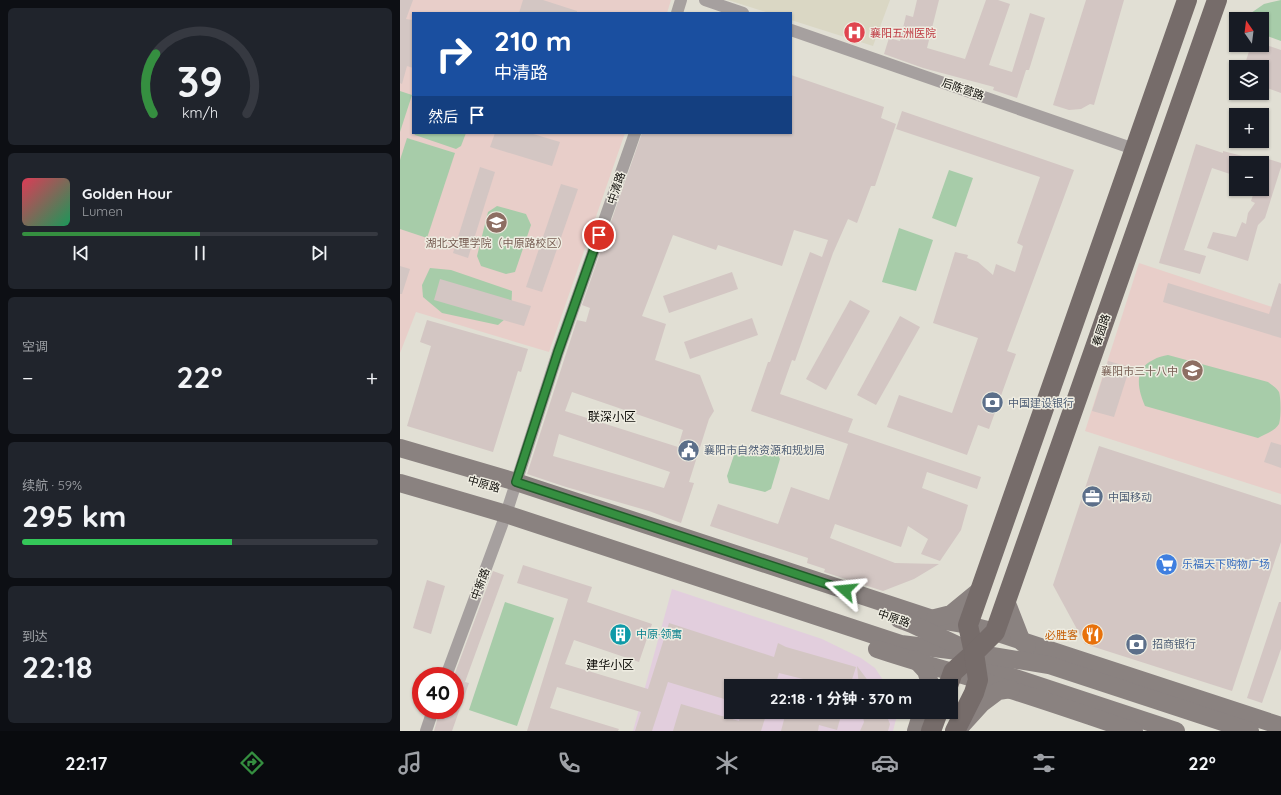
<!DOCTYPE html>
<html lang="zh">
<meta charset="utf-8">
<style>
:root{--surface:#171b24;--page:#20242c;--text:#f1f3f6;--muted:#9ea1a6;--line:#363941;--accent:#358f40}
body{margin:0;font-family:Quicksand,"Noto Sans SC",sans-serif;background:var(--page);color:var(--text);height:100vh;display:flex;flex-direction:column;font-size:15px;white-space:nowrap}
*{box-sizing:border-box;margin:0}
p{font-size:13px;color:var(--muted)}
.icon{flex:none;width:22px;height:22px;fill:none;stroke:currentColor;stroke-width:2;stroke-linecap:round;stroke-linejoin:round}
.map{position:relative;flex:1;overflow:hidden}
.sheet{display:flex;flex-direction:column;gap:8px;padding:8px;background:#0d0f14;width:400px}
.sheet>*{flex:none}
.top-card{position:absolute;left:12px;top:12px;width:380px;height:122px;border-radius:0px;box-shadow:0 1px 3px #0004;background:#1a4fa0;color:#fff;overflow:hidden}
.needle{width:26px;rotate:346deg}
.controls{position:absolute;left:829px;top:12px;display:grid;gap:8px}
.controls a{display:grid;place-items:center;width:40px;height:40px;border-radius:0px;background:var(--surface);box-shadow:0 1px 3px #0004;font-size:20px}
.speed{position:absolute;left:12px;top:667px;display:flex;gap:8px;font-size:20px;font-weight:700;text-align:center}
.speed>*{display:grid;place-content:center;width:52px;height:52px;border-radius:50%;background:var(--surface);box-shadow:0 1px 3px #0004;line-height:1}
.speed .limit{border:6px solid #d22;background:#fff;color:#111}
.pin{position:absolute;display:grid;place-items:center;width:34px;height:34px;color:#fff;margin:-17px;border:2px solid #fff;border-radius:50%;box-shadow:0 1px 4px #0007}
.me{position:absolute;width:44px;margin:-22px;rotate:288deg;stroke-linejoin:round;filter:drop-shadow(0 0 3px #0008)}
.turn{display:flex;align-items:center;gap:14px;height:84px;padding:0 16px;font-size:18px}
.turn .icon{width:52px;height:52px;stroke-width:2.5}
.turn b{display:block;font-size:28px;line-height:34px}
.then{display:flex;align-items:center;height:38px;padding:0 16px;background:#0003;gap:8px;font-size:15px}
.big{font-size:30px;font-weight:700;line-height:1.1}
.sheet .widget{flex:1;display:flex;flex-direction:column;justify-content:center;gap:6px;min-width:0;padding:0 14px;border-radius:6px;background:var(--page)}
.sheet .dial{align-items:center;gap:0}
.dial svg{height:104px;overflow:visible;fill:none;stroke:var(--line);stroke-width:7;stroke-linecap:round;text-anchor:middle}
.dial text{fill:var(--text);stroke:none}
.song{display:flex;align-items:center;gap:12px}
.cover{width:48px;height:48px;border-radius:6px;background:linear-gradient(135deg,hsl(350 70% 55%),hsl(150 70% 35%))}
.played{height:4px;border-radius:2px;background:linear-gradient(90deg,var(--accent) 50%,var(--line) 50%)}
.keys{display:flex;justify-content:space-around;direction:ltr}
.heat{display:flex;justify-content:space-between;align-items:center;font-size:22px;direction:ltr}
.charge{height:6px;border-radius:3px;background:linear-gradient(90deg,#34c759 59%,var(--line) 0)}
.trip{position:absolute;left:324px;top:679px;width:234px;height:40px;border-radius:0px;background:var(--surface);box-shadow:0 1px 3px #0004;font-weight:700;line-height:40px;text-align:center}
.dock{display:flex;height:64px;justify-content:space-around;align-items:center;background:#090b0e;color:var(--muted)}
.dock .icon{width:28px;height:28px}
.dock .active{color:var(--accent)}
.dock b{font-size:18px;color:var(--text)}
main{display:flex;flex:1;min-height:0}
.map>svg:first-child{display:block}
.commercial{fill:#e2cedd}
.built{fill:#dad7c4}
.education{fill:#e8cec9}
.green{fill:#a7cca9}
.building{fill:#d3c6c3;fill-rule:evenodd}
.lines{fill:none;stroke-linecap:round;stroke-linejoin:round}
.street{stroke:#a6a09f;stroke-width:12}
.secondary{stroke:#8a8280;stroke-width:18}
.primary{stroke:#766c6a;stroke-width:20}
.route-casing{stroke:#225d2a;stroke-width:10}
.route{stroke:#358f40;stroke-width:7}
.labels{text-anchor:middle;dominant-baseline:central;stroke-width:3;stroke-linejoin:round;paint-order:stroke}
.health-label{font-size:11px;fill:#be3a42;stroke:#eeece1;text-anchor:start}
.street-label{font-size:11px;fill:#0d0c08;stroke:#eeece1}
.education-label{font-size:11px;fill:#785e54;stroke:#eeece1}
.service-label{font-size:11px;fill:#4e5e75;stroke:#eeece1;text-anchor:start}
.shop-label{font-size:11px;fill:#366cbe;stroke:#eeece1;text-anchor:start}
.culture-label{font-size:11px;fill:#0d838f;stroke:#eeece1;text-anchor:start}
.food-label{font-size:11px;fill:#c56008;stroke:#eeece1;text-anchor:end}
.neighbourhood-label{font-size:12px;fill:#0d0c08;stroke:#eeece1}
</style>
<main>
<section class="sheet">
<div class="widget dial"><svg viewBox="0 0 100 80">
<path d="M14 69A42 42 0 1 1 86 69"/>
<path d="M14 69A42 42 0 0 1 16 23" stroke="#358f40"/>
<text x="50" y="56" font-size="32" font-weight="700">39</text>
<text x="50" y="72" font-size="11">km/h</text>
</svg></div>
<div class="widget">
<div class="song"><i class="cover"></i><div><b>Golden Hour</b><p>Lumen</p></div></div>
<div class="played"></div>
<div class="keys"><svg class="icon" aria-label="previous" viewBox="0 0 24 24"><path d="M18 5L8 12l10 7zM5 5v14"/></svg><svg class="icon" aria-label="pause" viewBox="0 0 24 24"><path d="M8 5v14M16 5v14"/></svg><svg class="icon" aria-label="next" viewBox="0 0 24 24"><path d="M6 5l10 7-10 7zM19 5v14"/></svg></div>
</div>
<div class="widget"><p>空调</p>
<div class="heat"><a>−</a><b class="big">22°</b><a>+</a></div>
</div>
<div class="widget"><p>续航 · 59%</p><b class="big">295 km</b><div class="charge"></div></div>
<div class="widget"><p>到达</p><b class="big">22:18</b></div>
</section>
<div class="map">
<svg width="881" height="731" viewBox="0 0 881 731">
<rect width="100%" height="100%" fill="#e1dfd4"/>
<!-- commercial -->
<path class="commercial" d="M272,589L422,639L461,658L475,668L487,686H331V712H494L496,719L493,731H233Z"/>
<!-- built -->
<path class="built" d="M328,0H490L473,46L391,20V13H369Z"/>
<!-- education -->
<g class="education">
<path d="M0,0H271L267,13H13V133H225L149,352L16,312L0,353Z"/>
<path d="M739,263L881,310V494L685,431Z"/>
</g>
<!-- green -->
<g class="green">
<path d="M881,0V41L862,34V19H851V13L864,4Z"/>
<path d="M0,91L12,95L0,132Z"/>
<path d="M14,133H66L61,146L56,149L15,135Z"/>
<path d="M7,138L55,153L27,238L0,229V160Z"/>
<path d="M549,170L573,178L556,227L532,218Z"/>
<path d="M97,206L126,214L131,225L115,272L106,274L81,266L77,256L88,212Z"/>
<path d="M499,228L533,240L516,291L482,282Z"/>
<path d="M30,268L51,270L112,291L111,314L98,325L42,313L23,297L22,285Z"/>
<path d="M768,355L868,382C872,385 877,388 879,392C881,398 881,418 879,424C875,431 865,434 858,438L745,406C738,390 733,369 753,360C758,357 763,356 768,355Z"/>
<path d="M342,444L378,455L380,459L371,489L365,492L329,483L327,476L337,446Z"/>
<path d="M105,602L154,618L117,726L69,710Z"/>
</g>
<!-- building -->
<g class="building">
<path d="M0,0H13L6,19L13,20V68L7,66L2,84L0,83Z"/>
<path d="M123,0H143L177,11V13H119Z"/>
<path d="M517,0H539L527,48L565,59L586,0H598L610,4L589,65L612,72L630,13L645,18L629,70H626L617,98L593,90L594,87L523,68L484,54L489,38L500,41L506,15L513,17Z"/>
<path d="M686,0H724L694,105L690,104L681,109L669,110L653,105Z"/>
<path d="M851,45H866L881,50V93L862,86V67H844Z"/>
<path d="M391,75L484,107L481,118L496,124L475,186H471L457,223L448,219L433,253L395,361L392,360L380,394L453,419L448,432L581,477L577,489L527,472L522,488L568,505L561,530L540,561L521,554L528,539L508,526L501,547L435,524L430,538L495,563L539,564L514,579L483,591L424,572L425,569L407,563L408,558L310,526L318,504L378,524L391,487L429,500L448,444L351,411L368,362H370L410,252L422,257L428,240L394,230L382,266L318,245L316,250L273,235L242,316L266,324L255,360L300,375L314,411L309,419L289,482L294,483L281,523L249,511L166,487L127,474L177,320L186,322L190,308L182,305L242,133H391ZM172,392L283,430L278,447L165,411ZM159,434L270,472L264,488L153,456Z"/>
<path d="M502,111L674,170L607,351L616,354L589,429L578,425L567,455L487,427L499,395L552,413L578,338L533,323L555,252L568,255L567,258L578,262L593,275L596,264L615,272L623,246L617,243L640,177L496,129Z"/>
<path d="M95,133H130L160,142L152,166L90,147Z"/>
<path d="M796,144L823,153V151L858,160V163H836V176L812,168L784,250L806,256L800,274L759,263Z"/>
<path d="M865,158L881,163V167L865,218L858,225L848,261L807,248L813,232L836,237L842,222L846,224L848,213L855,203L851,201L855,189H862V161L864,162Z"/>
<path d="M80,167L95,172L68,258L53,253Z"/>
<path d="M161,184L178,189L142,292L126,287Z"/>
<path d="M0,266L10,269L2,294H0Z"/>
<path d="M332,272L338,289L269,313L263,296Z"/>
<path d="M40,279L131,306L124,326L34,300Z"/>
<path d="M768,283L869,314L879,283L881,284V338L763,302Z"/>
<path d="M450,300L470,311L426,390L406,379Z"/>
<path d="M500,316L520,327L476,405L457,395Z"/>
<path d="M352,318L358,335L290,359L284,342Z"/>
<path d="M27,320L128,349L121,372L118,371L93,452L7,426L31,346L20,342Z"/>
<path d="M708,361L730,367L714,417L692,411Z"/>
<path d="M871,442L881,445V468L864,462Z"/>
<path d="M699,446L881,505V542L832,691L685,644L653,585Z"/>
<path d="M123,565L192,587L187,602L252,624L239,662L174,640L165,664L248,689L269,623L374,657L378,643L386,647L456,667L450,686H431L379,673L375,686H331V701L268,682L252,731H235L241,712L157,687L150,708L219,729L218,731H127L168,599L117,583Z"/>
<path d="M93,571L104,575L65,682L69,683L52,731H34L40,710H55V673Z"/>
<path d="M27,580L45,586L31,634L13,628Z"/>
<path d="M879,602H881V649L862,703L847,698Z"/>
<path d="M457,666L472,686H459Z"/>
<path d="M281,704L339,721L342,712H367L361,731H273Z"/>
<path d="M386,712H442L437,730L419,725L418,731H381Z"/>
<path d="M462,712H485L490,724L488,731H460L464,722Z"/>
</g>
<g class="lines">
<!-- street -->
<g class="street">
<path d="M305,0L343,13"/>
<path d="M277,13L281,0"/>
<path d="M391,30L734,149"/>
<path d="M46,676L106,514L158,352L235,133"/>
<path d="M26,731L33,710"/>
</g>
<!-- secondary -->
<g class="secondary">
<path d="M0,448L116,482L533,619L568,625L595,632L881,726"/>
<path d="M0,483L106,514L501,644L574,653L600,673L776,731"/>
<path d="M606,601L622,642L627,646"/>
<path d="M535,618L551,614L579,591"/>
<path d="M499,619L512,624L574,653L649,665L850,731"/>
<path d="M477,649C521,664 566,675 611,690C652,703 693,717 734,731"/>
<path d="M515,659L526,671L531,686"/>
<path d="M561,726L582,703L598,691L611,689"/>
<path d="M516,731L522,712"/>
</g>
<!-- primary -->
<g class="primary">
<path d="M548,686L553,672L574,653L568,625L787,0"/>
<path d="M531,731L538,712"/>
<path d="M555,731L574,693L578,680L574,653L595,632L817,0"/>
</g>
</g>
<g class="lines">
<defs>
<path id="route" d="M199,235L158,352L116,482L445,590"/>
</defs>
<!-- route casing -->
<use href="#route" class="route-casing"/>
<!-- route -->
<use href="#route" class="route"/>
</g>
<!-- icons -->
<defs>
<symbol id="hospital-disc" viewBox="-11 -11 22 22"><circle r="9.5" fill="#e0444e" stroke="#eeece1"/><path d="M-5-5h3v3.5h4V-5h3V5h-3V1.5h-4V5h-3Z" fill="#fff"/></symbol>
<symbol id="university-disc" viewBox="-11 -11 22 22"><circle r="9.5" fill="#8d6e63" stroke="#eeece1"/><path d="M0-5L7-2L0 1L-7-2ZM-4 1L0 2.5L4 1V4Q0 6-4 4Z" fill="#fff"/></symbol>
<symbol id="school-disc" viewBox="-11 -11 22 22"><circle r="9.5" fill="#8d6e63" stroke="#eeece1"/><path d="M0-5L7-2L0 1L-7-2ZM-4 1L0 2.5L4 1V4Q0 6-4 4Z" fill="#fff"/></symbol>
<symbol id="bank-disc" viewBox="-11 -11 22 22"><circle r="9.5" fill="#5c6f8a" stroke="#eeece1"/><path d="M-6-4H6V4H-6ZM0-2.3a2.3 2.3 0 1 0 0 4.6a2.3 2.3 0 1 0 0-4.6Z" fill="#fff"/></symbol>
<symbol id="civic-disc" viewBox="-11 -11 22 22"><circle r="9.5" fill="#5c6f8a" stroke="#eeece1"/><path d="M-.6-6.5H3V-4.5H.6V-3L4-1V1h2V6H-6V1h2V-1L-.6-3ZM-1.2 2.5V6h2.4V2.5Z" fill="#fff"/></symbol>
<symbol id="office-disc" viewBox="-11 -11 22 22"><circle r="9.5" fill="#5c6f8a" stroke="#eeece1"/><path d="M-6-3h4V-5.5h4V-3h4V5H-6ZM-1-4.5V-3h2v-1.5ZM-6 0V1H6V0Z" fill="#fff"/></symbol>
<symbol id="supermarket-disc" viewBox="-11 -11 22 22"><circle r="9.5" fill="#3f7fe0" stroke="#eeece1"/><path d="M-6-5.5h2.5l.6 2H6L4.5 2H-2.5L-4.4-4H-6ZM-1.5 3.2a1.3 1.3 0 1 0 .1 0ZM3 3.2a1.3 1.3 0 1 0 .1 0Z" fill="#fff"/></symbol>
<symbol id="building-disc" viewBox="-11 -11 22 22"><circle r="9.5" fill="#0f9aa8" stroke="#eeece1"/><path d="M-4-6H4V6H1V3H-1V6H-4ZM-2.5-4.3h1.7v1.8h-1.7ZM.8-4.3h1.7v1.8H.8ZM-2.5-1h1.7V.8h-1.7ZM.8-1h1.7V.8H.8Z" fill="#fff"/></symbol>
<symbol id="restaurant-disc" viewBox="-11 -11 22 22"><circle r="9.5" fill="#e8710a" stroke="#eeece1"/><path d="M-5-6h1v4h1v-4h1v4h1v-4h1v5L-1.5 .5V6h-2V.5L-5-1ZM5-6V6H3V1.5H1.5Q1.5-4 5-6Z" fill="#fff"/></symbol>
</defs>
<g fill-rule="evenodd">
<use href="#hospital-disc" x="442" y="20" width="25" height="25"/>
<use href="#university-disc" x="84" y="210" width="25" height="25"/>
<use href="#school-disc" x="780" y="358" width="25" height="25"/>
<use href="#bank-disc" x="580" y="390" width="25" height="25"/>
<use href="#civic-disc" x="276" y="438" width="25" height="25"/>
<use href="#office-disc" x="680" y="484" width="25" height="25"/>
<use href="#supermarket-disc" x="754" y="552" width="25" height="25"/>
<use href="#building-disc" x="208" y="622" width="25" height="25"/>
<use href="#restaurant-disc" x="680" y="622" width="25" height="25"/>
<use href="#bank-disc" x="724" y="632" width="25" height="25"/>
</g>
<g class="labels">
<!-- health labels -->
<g class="health-label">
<text x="470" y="33">襄阳五洲医院</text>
</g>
<!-- street labels -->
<g class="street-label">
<text transform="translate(563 89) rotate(19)">后陈营路</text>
<text transform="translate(216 188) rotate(-71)">中清路</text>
<text transform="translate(701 330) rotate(-71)">春园路</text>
<text transform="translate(84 484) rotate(16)">中原路</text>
<text transform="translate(80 584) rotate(-70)">中新路</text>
<text transform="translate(494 618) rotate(19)">中原路</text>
</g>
<!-- education labels -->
<g class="education-label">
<text x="97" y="243">湖北文理学院（中原路校区）</text>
<text x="778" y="371" text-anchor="end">襄阳市三十八中</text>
</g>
<!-- service labels -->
<g class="service-label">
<text x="608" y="403">中国建设银行</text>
<text x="304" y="450">襄阳市自然资源和规划局</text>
<text x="708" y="497">中国移动</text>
<text x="752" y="644">招商银行</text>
</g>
<!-- shop labels -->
<g class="shop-label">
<text x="782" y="564">乐福天下购物广场</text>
</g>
<!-- culture labels -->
<g class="culture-label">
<text x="236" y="634">中原·领寓</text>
</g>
<!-- food labels -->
<g class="food-label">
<text x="678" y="635">必胜客</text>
</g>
<!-- neighbourhood labels -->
<g class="neighbourhood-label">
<text x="212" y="416">联深小区</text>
<text x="210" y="664">建华小区</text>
</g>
</g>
</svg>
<div class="controls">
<a><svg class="needle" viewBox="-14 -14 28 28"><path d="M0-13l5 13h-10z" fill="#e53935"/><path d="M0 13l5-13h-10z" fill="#9ea1a6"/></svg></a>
<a><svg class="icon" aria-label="layers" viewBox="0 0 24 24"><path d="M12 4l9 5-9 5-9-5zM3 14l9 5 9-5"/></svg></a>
<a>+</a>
<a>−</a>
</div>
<div class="speed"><div class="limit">40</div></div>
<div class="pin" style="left:199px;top:235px;background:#d93025"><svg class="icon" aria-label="arrive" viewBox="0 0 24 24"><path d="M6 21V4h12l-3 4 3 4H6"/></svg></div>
<svg class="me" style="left:445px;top:590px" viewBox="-20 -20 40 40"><path d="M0-17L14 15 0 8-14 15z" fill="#358f40" stroke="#fff" stroke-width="4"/></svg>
<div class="trip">22:18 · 1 分钟 · 370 m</div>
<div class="top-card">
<div class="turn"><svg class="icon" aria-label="right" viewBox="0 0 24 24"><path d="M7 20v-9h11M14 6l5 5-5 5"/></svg><div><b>210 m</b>中清路</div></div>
<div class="then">然后<svg class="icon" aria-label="arrive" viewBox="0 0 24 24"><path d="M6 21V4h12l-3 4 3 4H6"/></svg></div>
</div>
</div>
</main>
<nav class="dock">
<b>22:17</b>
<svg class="icon active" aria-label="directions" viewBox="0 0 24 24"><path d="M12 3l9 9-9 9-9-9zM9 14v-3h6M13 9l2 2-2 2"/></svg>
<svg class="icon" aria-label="music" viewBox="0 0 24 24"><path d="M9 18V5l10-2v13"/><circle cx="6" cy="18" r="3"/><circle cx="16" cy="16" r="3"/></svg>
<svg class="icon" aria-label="phone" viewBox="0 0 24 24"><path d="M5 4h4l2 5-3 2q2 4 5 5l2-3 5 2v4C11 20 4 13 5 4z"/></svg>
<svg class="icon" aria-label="climate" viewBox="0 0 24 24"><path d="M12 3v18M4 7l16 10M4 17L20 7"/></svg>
<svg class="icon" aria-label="car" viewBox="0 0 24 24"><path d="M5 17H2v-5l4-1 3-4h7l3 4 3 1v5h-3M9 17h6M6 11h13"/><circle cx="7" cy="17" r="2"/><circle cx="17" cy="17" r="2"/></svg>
<svg class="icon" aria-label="filters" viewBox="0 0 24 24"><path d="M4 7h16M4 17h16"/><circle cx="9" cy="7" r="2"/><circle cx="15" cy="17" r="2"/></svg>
<b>22°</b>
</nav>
